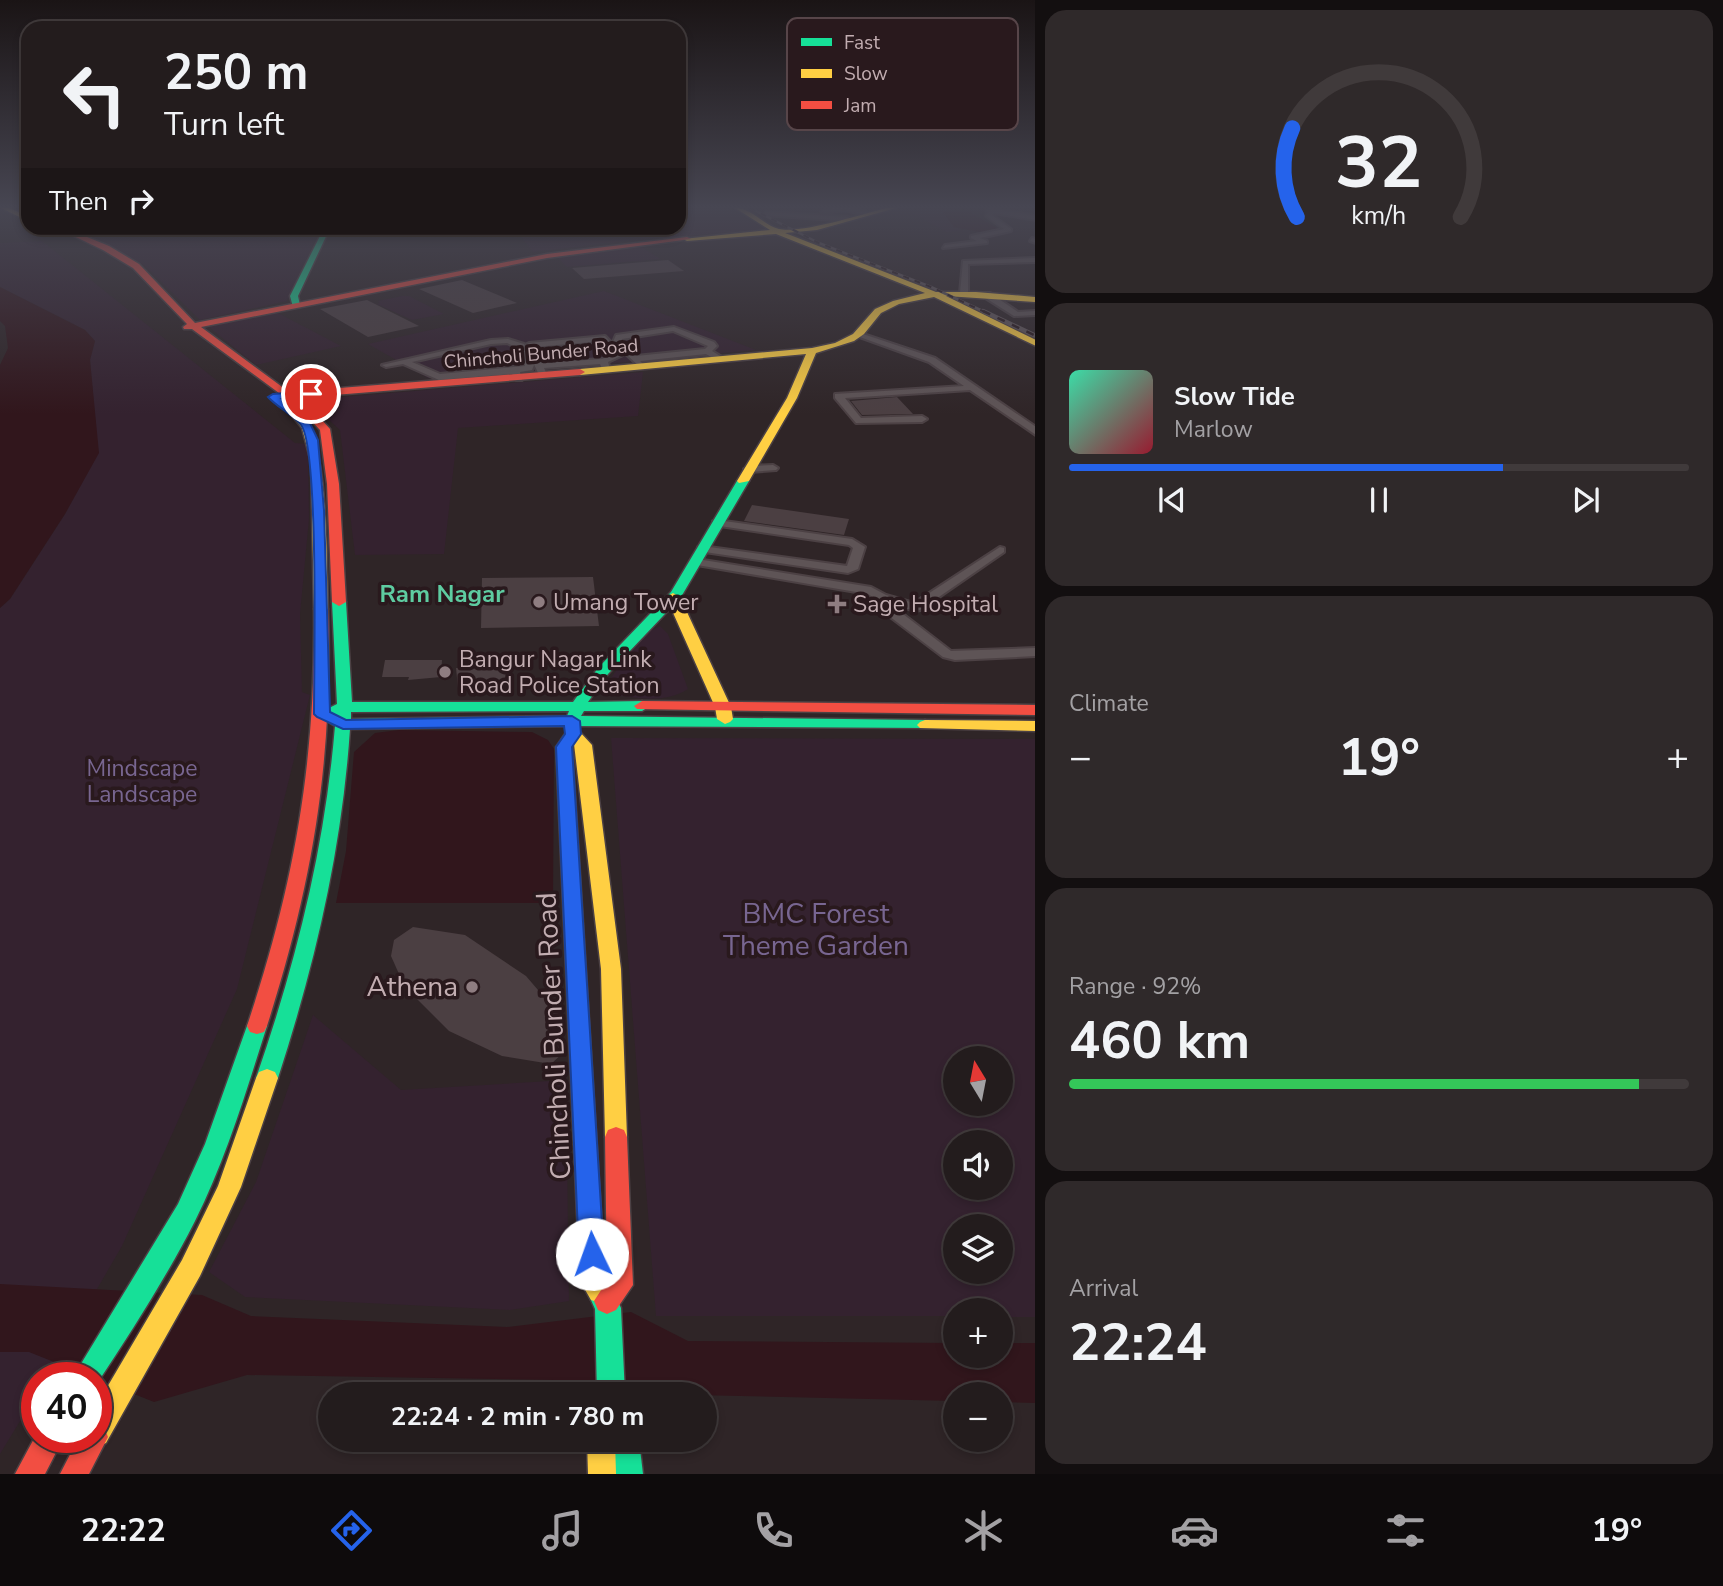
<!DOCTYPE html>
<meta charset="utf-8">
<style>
:root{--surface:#231c1d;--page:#2f292a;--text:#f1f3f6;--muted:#a3a1a4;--line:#403a3b;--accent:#2563eb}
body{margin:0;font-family:"Nunito Sans",sans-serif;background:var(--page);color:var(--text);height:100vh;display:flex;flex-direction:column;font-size:26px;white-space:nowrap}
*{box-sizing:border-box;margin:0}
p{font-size:23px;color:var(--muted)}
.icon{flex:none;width:38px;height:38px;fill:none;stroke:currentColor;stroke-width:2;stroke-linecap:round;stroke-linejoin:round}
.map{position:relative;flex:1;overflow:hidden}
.side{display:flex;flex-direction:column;gap:10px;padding:10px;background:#130f10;width:688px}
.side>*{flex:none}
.hud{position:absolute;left:21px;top:21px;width:665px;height:214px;border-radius:21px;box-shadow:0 4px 10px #0003,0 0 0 2px var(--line);background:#231c1d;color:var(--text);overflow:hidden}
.needle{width:46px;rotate:350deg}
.tools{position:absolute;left:943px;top:1046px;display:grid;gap:14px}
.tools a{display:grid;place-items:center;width:70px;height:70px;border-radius:50%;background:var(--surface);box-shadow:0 4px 10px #0003,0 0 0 2px var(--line);font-size:35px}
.speed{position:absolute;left:21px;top:1362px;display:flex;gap:14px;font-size:35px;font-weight:700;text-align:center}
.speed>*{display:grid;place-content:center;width:91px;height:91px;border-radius:50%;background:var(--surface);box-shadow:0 4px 10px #0003,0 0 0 2px var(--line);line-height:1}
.speed .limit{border:10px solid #d22;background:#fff;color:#111}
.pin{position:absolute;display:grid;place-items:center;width:60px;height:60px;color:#fff;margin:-30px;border:4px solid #fff;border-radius:50%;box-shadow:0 2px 7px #0007}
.me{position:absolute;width:77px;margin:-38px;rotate:357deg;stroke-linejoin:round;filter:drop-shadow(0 0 5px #0008)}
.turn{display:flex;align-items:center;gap:24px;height:147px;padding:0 28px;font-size:32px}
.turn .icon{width:91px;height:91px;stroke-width:2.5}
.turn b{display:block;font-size:49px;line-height:60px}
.then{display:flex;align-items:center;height:66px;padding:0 28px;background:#0003;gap:14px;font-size:26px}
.big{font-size:52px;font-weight:700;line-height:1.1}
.side .tile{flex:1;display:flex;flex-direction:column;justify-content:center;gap:10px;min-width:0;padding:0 24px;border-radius:21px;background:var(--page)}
.side .dial{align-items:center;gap:0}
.dial svg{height:182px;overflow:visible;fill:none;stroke:var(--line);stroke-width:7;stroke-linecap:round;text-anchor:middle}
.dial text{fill:var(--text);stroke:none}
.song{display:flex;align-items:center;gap:21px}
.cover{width:84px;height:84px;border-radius:10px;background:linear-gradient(135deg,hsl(160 70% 55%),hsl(350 70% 35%))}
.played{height:7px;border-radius:4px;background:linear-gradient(90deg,var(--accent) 70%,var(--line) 70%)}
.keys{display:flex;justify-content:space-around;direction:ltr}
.heat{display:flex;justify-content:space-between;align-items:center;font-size:38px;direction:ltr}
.charge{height:10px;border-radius:5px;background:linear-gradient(90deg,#34c759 92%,var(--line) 0)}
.trip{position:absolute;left:318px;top:1382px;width:399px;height:70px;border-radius:35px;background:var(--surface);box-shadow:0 4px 10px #0003,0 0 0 2px var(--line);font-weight:700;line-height:70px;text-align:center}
.menu{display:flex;height:112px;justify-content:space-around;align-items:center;background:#0e0b0c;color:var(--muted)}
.menu .icon{width:49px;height:49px}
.menu .active{color:var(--accent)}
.menu b{font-size:32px;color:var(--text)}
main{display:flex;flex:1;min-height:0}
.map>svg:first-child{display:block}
.green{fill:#34222f;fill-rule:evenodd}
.water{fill:#31161c}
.building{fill:#4b3f42}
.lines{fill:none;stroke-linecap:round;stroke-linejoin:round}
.street-casing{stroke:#4c4144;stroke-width:4}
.fast-casing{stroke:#4c4144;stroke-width:3}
.slow-casing{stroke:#4c4144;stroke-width:3}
.jam-casing{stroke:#4c4144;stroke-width:3}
.street{fill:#5e5456;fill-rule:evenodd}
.fast{fill:#16e098;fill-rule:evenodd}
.slow{fill:#ffcf43;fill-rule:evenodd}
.jam{fill:#f24e42;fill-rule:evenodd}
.rail-far1-casing{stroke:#61575a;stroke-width:2.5}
.rail-casing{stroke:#61575a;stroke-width:4.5}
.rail-far1{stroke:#29191d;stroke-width:2;stroke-dasharray:6;stroke-linecap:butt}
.rail{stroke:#29191d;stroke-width:2.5;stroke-dasharray:8;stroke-linecap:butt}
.route{fill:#2563eb;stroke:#184099;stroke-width:2}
.poi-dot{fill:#8f7d81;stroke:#29191d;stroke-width:2.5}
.labels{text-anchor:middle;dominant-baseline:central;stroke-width:7;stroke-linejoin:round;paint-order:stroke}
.far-street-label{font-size:19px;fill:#c2adb1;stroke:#29191d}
.poi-label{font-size:23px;fill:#c2adb1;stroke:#29191d;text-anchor:start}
.park-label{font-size:23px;fill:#786691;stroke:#29191d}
.neighbourhood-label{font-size:24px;font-weight:bold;fill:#5ecca1;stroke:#29191d}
.near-park-label{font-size:28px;fill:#786691;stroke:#29191d}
.near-poi-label{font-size:28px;fill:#c2adb1;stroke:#29191d;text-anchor:end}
.near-street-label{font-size:28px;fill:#c2adb1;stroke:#29191d}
.key{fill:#29191d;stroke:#574549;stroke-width:2}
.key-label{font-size:19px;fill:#c2adb1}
</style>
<main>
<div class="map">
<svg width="1036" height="1474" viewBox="0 0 1036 1474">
<rect width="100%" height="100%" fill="#2f2527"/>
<!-- green -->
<g class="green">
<path d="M679,208H728L766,229L627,241L533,252L514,228H679Z"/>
<path d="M917,208H953L955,210H946L954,227L962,230L947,232L914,214L923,211Z"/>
<path d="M71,228H321L287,301L200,320L144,265L100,240Z"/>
<path d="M42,241L295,443L308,444L309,519L300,614L302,692L310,695L237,989L122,1246L46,1377H37V1393L0,1454V608L10,599L65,514L98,453L90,360L95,341L85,330L0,287V243Z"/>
<path d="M642,247L660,259L567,267L557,257Z"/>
<path d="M604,291L756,350L442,379L428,378L368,344Z"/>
<path d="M402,296H409L444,314L412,320L377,304L380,303L378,301Z"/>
<path d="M274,311L341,346L256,365L210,328L212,324Z"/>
<path d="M643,372L638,416L458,428L444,554L355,555L340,430L307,400Z"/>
<path d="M660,626L668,634L688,689C665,704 636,698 610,694L606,685L641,635Z"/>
<path d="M611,738L1035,739V1317H1001V1311H956L955,1316H656ZM956,1059H1001V1104H956ZM956,1143H1001V1188H956ZM956,1227H1001V1272H956Z"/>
<path d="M313,1015L401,1090L566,1080L569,1301L510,1310L245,1297L209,1272L256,1182Z"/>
</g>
<!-- water -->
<g class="water">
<path d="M946,210H971L973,214L1002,231L979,232L954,227L943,213Z"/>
<path d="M0,287L85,330L95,341L90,360L99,453L65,514L10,599L0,608V365L8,348L5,326L0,321Z"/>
<path d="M399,730L532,732L548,740L554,749L553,903H336L346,851L354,752L375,733Z"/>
<path d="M0,1284L202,1295L251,1316L507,1327L631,1312L688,1341L955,1343L956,1356H1001V1343H1035V1403L1001,1402V1395H956L955,1401L694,1395L650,1387L556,1380L247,1375L154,1402L29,1352H0Z"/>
</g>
<!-- building -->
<g class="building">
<path d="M668,260L684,271L584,279L572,268Z"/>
<path d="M462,280L517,303L473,313L419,289Z"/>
<path d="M367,300L419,326L368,337L320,309Z"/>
<path d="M897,397L913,414L862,415L851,401Z"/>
<path d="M752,505L849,519L844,535L744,521Z"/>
<path d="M593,577L599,626L481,628L482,578Z"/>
<path d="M385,660H442L441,677L408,680L409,677H382Z"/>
<path d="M456,668H507V688H458Z"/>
<path d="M413,927L465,935L526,976L562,1018L564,1052L551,1064L502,1056L449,1031L417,999L399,974L391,956L394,940Z"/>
</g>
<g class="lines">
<defs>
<g id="street">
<path d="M833,208H851L870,213L867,215L844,210L824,213L821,211Z"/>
<path d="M989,208L1036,216V220L994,213L992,215L1011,229V231L980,238L987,241V243L943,248L945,245L977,241L971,238V236L1004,229L986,216L988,212L986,210Z"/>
<path d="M766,212L848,217L851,219L848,221L764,215Z"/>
<path d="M1032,238L1036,239V243L1030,241Z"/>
<path d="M1036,258V262L968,264V293L964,295L960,293L963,261Z"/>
<path d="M984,293H990L1018,312L1036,311V315L1014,316L984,297Z"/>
<path d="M674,327L714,342L717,346L712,351L725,359L718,361L706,354L640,361L645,366L641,368L613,342L616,335ZM673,331L708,346L705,349L636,356L621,342L622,339Z"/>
<path d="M857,332L935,358L1036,427V435L970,390L845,398L861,418L922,416L927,419L922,422L856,423L835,398V394L964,386L929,362L857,336Z"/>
<path d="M605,336L623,355L608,362L610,369L606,371H603L600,364L544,368L547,375L540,377L525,345L529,343ZM603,341L614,354L602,359L542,363L534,347Z"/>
<path d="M508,339L524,344L534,365L532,370L520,372L522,380H516L512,374L439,380L403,364L386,367L382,365L491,340ZM507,343L518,348L525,366L440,374L412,362L491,344Z"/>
<path d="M773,465L778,468L776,470L749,472L744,469L749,466Z"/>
<path d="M717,520L852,539L865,547L858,569L848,573L698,551V547L702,546L847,566L853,548L849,545L713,525V521Z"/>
<path d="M1000,547L1004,548V552L920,610L916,611L890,604L951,651L1036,648V656L955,660L943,657L881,610L877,600L868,594L697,565L691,562L697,559L871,587L886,595L914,603Z"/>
</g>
<g id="fast">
<path d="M324,228H330L298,296L300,305L293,307L290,296Z"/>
<path d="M743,478L749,481L681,597L608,674L588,702L642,701L650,706L642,711H584L581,716L925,720L930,722L933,725L930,728L572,726L350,729C342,849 315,964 278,1078L275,1084L267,1087L259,1084L256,1078C296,963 325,847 335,726L324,719L329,715L323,711L337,704L332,602L334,599H344L346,602L352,702H573L598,668L671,592L737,481ZM569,711L567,716L351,719V712Z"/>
<path d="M257,1018L264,1020L267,1026C246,1092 226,1159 195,1221C166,1278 131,1332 96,1385V1377H73L178,1204L205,1144L247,1026L250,1020Z"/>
<path d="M600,1279L609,1282L621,1308L625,1395H597L595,1309L587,1291L591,1282Z"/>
<path d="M611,1440H639L643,1474H615Z"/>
</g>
<g id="slow">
<path d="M1,208H9L28,216V221Z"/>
<path d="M735,208C752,208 763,225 779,229C800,234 863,214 886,208H896L817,230L785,233L936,292H976L1036,297V302L946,296L1036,340V346L934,297L899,304L881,313L864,334L854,341L816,353L797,398L749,481L739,483L737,481L787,398L806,354L580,375L575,372L580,369L812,348L835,343L853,334L875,309L893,301L925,293L776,234L687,241L683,239L770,230Z"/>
<path d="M298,414C330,429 326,572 328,609L321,613L314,609L311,462L302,428L293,417Z"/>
<path d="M673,593L680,597L731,707L733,719L730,722L725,724L717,719L715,707L666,597Z"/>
<path d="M925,720L1036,721V731L920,728L917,725L920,722Z"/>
<path d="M573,729L579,731L592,745L621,969L627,1137L624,1144L616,1147L608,1144L605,1137L601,969L574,744L572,747L605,1277L613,1291L609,1300L600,1303L591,1300L580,1281L556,747L567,731Z"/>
<path d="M267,1069L275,1072L278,1078L241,1187L200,1276L106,1443L96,1447L86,1443L84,1437H96V1406L182,1260L218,1186L256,1078L259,1072Z"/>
<path d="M587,1440H615L616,1474H588Z"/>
</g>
<g id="jam">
<path d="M57,228H65L109,246L139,264L195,323L547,254L687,237L691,239L547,258L201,327L289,392L580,369L585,372L580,375L297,398L311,408L330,429L339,484L346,602L339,606L332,602L327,484L320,430L303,412L285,399L277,398L275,396L279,393L192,329H184L183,327L187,324L133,268L103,250Z"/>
<path d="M321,605L328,609C333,761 313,882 267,1026L264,1032L257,1034L250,1032L247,1026C295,882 316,761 314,609Z"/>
<path d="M642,701L1036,705V715L637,709L634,706Z"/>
<path d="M616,1127L624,1130L627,1137L633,1285L616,1310L607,1314L598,1310L594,1301L607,1281L605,1137L608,1130Z"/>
<path d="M96,1424L104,1427L108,1437L89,1474H60L79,1437H96Z"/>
<path d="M37,1433V1437H64L45,1474H15Z"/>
</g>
</defs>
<!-- street casing -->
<use href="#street" class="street-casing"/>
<!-- fast casing -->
<use href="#fast" class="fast-casing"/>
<!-- slow casing -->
<use href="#slow" class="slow-casing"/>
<!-- jam casing -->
<use href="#jam" class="jam-casing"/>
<!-- street -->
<use href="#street" class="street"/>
<!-- fast -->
<use href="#fast" class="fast"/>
<!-- slow -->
<use href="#slow" class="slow"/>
<!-- jam -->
<use href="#jam" class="jam"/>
<defs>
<path id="rail-far1" d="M750,208L819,243L931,287L987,313"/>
<path id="rail" d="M983,311L1036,336"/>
</defs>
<!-- rail-far1 casing -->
<use href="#rail-far1" class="rail-far1-casing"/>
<!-- rail casing -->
<use href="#rail" class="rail-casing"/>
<!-- rail-far1 -->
<use href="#rail-far1" class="rail-far1"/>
<!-- rail -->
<use href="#rail" class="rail"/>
</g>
<!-- sky -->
<linearGradient id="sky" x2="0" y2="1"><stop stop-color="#1a1415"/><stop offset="0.5" stop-color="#474652"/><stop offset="1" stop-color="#474652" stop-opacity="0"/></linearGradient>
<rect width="1036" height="414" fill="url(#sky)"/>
<!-- route -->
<path class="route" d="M311,391L316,394L314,396L282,399L309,421L318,440L324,510L330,712L346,720L572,716L580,721L581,734L572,747L604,1254L601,1262L592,1266L583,1262L579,1254L556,747L565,734L564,726L343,729L317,717L314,714C314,670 319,448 301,425C292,414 277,407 268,397L273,394Z"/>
<!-- markers -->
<g class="poi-dot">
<circle cx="539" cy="602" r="7"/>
<path d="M833.5 593.5h7v7h7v7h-7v7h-7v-7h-7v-7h7z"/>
<circle cx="445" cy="672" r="7"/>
<circle cx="472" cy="987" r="7"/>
</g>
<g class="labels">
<!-- far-street labels -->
<g class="far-street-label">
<text transform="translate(541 354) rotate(-5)">Chincholi Bunder Road</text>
</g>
<!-- poi labels -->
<g class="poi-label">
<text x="553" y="602">Umang Tower</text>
<text x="853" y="604">Sage Hospital</text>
<text x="459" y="659">Bangur Nagar Link<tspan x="459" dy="26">Road Police Station</tspan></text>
</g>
<!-- park labels -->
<g class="park-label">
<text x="142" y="768">Mindscape<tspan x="142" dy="26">Landscape</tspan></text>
</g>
<!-- neighbourhood labels -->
<g class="neighbourhood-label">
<text x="442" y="594">Ram Nagar</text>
</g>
<!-- near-park labels -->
<g class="near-park-label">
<text x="816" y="914">BMC Forest<tspan x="816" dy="32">Theme Garden</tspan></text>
</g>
<!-- near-poi labels -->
<g class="near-poi-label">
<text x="458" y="987">Athena</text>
</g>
<!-- near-street labels -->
<g class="near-street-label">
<text transform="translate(554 1036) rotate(-93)">Chincholi Bunder Road</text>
</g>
</g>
<!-- legend -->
<rect x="787" y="18" width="231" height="112" rx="10" class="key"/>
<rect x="801" y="38" width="31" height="8" fill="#16e098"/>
<rect x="801" y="69" width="31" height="9" fill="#ffcf43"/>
<rect x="801" y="101" width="31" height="8" fill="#f24e42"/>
<g class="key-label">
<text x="844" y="49">Fast</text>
<text x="844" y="80">Slow</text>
<text x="844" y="112">Jam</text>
</g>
</svg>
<div class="tools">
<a><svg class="needle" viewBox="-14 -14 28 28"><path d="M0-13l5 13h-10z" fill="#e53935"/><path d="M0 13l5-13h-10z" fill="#a3a1a4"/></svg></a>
<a><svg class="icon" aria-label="sound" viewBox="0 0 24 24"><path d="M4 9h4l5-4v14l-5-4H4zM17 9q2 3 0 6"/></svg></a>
<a><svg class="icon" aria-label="layers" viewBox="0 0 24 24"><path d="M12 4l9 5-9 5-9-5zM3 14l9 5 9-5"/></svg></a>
<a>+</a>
<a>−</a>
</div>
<div class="speed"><div class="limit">40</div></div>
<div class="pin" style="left:311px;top:394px;background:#d93025"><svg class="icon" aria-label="arrive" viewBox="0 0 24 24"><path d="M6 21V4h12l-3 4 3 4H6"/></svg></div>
<svg class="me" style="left:592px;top:1254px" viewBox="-20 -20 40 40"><circle r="19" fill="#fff"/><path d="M0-13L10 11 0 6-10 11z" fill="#2563eb"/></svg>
<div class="trip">22:24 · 2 min · 780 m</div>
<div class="hud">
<div class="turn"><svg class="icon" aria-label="left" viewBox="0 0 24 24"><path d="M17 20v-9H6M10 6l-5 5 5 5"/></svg><div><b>250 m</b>Turn left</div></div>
<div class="then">Then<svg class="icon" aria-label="right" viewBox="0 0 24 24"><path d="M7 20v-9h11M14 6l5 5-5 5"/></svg></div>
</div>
</div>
<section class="side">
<div class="tile dial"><svg viewBox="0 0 100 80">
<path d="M14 69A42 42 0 1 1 86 69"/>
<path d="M14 69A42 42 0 0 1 12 30" stroke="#2563eb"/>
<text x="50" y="56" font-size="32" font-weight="700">32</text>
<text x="50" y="72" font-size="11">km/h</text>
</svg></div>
<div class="tile">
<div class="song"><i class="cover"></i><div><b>Slow Tide</b><p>Marlow</p></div></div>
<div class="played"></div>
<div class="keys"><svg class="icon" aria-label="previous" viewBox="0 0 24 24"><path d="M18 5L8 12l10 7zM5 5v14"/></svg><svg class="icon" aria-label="pause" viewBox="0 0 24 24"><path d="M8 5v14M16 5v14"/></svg><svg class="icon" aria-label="next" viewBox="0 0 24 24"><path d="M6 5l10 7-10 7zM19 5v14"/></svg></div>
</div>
<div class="tile"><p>Climate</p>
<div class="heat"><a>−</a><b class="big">19°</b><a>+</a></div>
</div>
<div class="tile"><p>Range · 92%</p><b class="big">460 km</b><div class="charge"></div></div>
<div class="tile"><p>Arrival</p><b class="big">22:24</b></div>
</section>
</main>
<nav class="menu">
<b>22:22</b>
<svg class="icon active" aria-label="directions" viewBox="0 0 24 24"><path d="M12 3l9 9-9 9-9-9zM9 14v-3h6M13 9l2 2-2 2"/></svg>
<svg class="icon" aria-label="music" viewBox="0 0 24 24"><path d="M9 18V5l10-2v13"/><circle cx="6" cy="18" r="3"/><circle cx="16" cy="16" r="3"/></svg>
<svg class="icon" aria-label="phone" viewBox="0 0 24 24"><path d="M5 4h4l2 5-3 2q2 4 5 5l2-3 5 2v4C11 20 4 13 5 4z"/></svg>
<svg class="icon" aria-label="climate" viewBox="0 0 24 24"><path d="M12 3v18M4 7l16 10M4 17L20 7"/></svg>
<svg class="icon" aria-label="car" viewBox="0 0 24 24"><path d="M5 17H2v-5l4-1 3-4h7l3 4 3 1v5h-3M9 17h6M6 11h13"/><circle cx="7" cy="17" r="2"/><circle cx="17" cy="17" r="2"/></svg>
<svg class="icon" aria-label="filters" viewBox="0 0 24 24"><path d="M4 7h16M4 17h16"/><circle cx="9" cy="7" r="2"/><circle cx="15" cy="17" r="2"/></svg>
<b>19°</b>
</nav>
